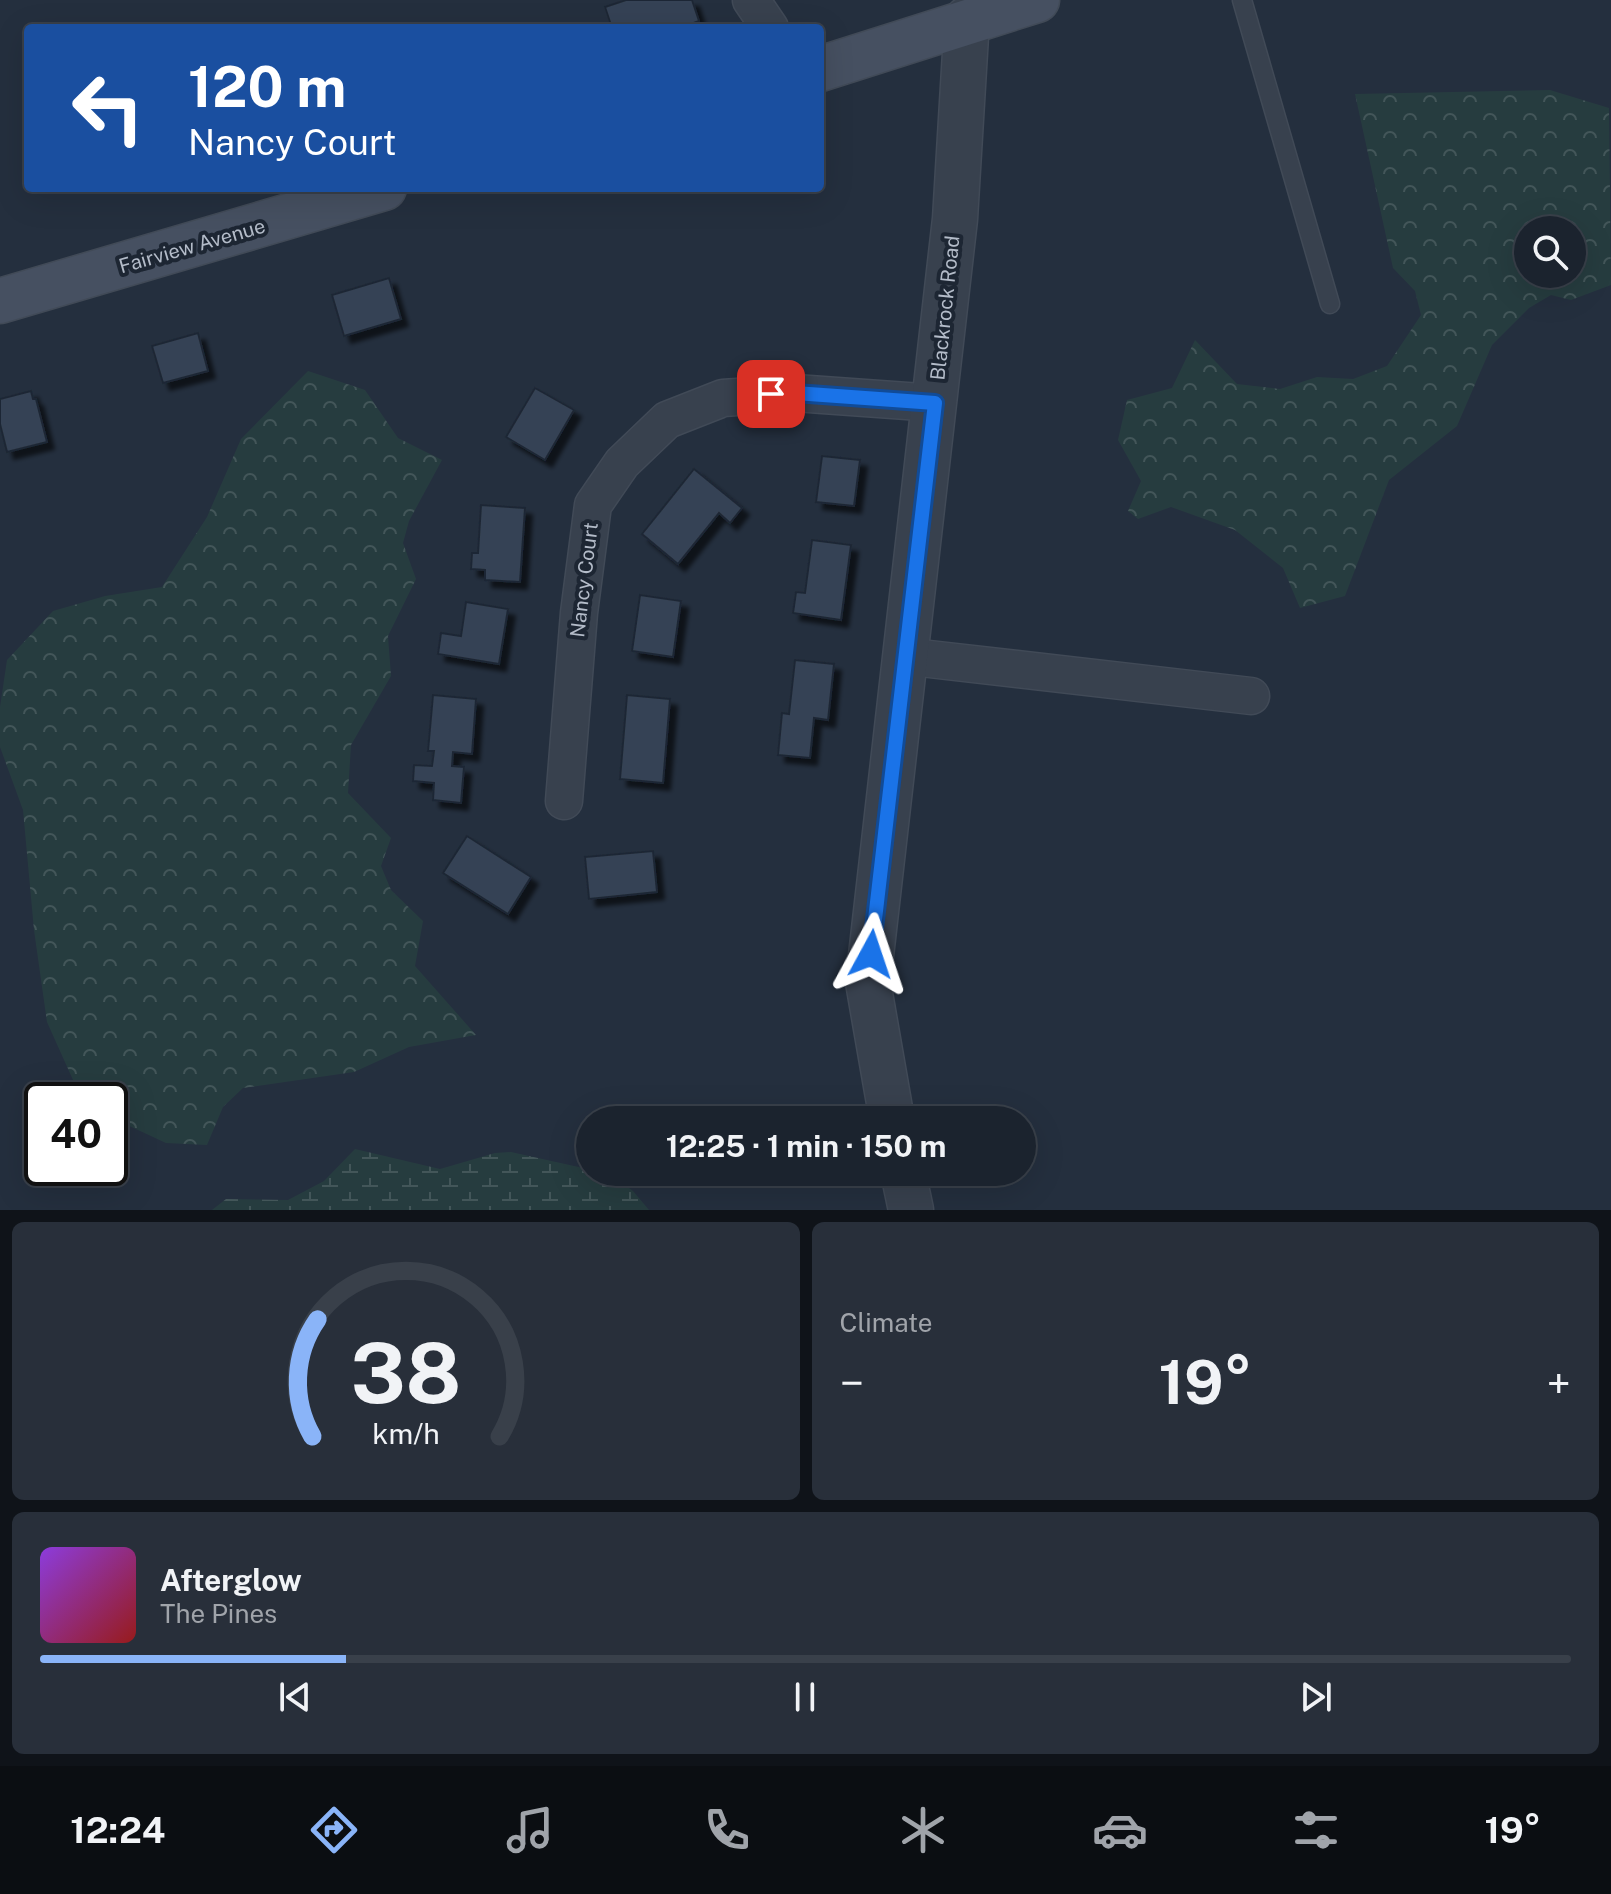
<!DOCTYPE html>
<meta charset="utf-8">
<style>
:root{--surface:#1b232e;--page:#282f3a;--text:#f1f3f6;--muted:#a0a4aa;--line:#39404a;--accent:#8ab4f8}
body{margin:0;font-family:"Public Sans",sans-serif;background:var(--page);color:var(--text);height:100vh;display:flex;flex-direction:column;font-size:30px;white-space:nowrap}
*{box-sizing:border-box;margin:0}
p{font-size:26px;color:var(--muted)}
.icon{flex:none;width:44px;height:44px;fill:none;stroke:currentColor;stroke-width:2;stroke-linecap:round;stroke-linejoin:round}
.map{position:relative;height:1210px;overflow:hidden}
.sheet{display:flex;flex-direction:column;gap:12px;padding:12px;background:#0f1319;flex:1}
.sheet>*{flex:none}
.guide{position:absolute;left:24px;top:24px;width:800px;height:168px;border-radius:8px;box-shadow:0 8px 32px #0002,0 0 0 2px var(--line);background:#1a4fa0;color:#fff;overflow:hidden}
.buttons{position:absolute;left:1514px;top:216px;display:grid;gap:16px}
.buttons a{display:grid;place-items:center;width:72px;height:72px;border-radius:50%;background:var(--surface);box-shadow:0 8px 32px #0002,0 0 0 2px var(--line);font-size:40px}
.speed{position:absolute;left:24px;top:1082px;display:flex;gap:16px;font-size:40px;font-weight:700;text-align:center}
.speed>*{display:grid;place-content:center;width:104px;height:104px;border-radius:50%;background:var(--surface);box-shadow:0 8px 32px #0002,0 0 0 2px var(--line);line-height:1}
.speed .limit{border:4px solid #111;border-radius:12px;background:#fff;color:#111}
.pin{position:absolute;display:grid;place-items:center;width:68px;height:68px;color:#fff;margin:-34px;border-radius:16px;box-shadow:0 4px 12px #0006}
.me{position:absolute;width:88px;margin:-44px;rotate:5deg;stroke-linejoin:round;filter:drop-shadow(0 0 6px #0008)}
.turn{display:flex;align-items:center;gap:28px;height:168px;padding:0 32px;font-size:36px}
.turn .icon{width:104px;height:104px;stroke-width:2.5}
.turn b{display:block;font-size:56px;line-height:68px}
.big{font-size:60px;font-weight:700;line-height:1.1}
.sheet .widget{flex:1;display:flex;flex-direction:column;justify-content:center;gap:12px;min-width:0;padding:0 28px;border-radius:12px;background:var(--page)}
.sheet .dial{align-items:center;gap:0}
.dial svg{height:208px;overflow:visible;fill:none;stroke:var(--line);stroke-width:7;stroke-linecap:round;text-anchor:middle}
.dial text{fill:var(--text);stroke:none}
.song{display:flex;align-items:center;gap:24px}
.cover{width:96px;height:96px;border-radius:12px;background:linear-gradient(135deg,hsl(270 70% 55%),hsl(0 70% 35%))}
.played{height:8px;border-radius:4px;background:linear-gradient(90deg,var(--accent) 20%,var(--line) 20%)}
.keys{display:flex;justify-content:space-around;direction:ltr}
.heat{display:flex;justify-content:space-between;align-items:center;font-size:44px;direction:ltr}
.sheet .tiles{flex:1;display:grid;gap:12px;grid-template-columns:1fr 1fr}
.widget:last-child{grid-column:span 2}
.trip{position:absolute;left:576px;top:1106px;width:460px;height:80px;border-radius:40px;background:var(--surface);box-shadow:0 8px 32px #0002,0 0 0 2px var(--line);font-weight:700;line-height:80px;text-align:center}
.tab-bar{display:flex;height:128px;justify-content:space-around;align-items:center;background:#0b0e12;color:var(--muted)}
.tab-bar .icon{width:56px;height:56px}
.tab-bar .selected{color:var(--accent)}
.tab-bar b{font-size:36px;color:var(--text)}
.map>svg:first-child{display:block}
.forest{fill:url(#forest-crowns);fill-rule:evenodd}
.wetland{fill:url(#wetland-marsh)}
.building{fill:#364354;stroke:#1f2835;stroke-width:2;filter:url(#shadow)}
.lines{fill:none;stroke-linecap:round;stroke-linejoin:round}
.service-casing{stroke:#414a57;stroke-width:21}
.minor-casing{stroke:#414a57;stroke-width:39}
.tertiary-casing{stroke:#414a57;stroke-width:47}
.secondary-casing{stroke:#414a57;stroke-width:47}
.service{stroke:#38414e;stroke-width:18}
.minor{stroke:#38414e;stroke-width:36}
.tertiary{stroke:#38414e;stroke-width:44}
.secondary{stroke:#465061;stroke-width:44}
.route-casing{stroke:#114b97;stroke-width:20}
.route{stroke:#1a73e8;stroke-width:14}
.labels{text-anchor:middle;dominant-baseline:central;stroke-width:8;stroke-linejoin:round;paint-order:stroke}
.street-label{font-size:20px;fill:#b4bcc9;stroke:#1d2633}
</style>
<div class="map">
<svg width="1611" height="1210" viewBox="0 0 1611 1210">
<defs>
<pattern id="forest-crowns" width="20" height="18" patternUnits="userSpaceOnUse" patternTransform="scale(2)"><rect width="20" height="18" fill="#263c3f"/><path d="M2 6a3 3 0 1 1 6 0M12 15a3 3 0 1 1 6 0" fill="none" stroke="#435659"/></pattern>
<pattern id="wetland-marsh" width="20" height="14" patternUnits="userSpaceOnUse" patternTransform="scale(2)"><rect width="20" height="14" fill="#263c3f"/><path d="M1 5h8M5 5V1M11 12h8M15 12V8" fill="none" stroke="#435659"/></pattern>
<filter id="shadow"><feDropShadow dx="7" dy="7" stdDeviation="2" flood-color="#0009"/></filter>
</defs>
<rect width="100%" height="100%" fill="#242f3e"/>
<!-- forest -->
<g class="forest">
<path d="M1550,90L1609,108L1611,285L1571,300L1551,295L1529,308L1492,345L1457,426L1389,480L1345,596L1300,608L1283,568L1235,530L1171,507L1138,519L1128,511L1141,481L1118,440L1127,400L1172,388L1195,340L1237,384L1280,389L1317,377L1353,379L1387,366L1421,315L1415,291L1393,268L1355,94ZM1528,230H1572V274H1528Z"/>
<path d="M308,371L365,390L398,438L442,460L409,521L403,543L416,579L388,636L391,676L351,745L348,793L391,838L381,866L391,890L423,921L415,966L476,1035L409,1047L354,1072L243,1088L223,1107L207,1145L166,1143L110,1117V1100H82L47,1022L34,930L23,810L0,747V707L7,660L53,611L105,596L162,587L207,517L241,439Z"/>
</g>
<!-- wetland -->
<path class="wetland" d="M355,1149L440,1169L495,1153L511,1152L610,1174L633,1191L649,1210H212L226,1199L288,1200L324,1181Z"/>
<!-- building -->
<g class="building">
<path d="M626,0H692L699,21L680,28H612L605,7Z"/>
<path d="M389,278L401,319L344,336L332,295Z"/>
<path d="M198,333L208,371L163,383L152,346Z"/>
<path d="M535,388L574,410L545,460L506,437Z"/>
<path d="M31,391L33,399H36L47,442L7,452L0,424V399Z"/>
<path d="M822,456L860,460L854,506L816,502Z"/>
<path d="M694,469L742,508L730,523L719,513L678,564L642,534Z"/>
<path d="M481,505L525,508L520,582L485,580V570L471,569L472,553H478Z"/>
<path d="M812,540L851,545L841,620L793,613L796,592L805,593Z"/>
<path d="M640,595L681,601L673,657L632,651Z"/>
<path d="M466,602L508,609L499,664L438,654L441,633L461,636Z"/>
<path d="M795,660L834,664L828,720L814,718L810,758L778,755L782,713L789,714Z"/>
<path d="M433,695L476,699L472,754L453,752L452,766L464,767L461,803L433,800L434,783L413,781L414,765L432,766L434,751H428Z"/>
<path d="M627,695L670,699L663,783L620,779Z"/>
<path d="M467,836L531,877L508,914L443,873Z"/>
<path d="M653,851L657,892L589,899L585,857Z"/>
</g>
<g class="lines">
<defs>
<path id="service" d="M1242,0L1330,304"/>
<g id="minor">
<path d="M751,0L770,28"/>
<path d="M903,656L1251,696"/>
<path d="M564,801L579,613L593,505L622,463L667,420L723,398L795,393L935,403"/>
</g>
<g id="tertiary">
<path d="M892,1120L868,982L955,219L967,19"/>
<path d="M903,1172L911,1210"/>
</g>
<g id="secondary">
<path d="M820,69L1037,0"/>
<path d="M0,301L384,188"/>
</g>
</defs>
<!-- service casing -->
<use href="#service" class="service-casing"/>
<!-- minor casing -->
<use href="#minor" class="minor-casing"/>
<!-- tertiary casing -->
<use href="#tertiary" class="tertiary-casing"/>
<!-- secondary casing -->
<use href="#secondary" class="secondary-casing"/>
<!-- service -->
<use href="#service" class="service"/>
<!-- minor -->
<use href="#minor" class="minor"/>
<!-- tertiary -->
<use href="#tertiary" class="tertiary"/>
<!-- secondary -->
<use href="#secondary" class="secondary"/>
</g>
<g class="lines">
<defs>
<path id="route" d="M771,394L795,393L935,403L871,954"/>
</defs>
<!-- route casing -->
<use href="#route" class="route-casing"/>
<!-- route -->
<use href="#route" class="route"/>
</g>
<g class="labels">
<!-- street labels -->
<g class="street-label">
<text transform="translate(192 246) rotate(-16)">Fairview Avenue</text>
<text transform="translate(945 308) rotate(-84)">Blackrock Road</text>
<text transform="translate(584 580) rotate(-83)">Nancy Court</text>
</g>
</g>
</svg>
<div class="buttons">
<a><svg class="icon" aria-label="search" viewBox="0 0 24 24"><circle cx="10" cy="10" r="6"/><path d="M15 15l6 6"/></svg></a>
</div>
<div class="speed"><div class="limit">40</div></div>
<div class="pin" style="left:771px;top:394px;background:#d93025"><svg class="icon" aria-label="arrive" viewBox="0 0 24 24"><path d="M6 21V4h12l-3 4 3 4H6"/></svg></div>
<svg class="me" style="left:871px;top:954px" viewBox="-20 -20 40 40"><path d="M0-17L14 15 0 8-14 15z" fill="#1a73e8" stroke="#fff" stroke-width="4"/></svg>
<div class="trip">12:25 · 1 min · 150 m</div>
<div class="guide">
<div class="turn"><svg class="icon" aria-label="left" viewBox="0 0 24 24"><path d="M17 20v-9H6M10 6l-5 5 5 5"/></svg><div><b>120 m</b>Nancy Court</div></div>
</div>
</div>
<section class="sheet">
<div class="tiles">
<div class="widget dial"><svg viewBox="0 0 100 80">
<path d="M14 69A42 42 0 1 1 86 69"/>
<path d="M14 69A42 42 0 0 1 16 24" stroke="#8ab4f8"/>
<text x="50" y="56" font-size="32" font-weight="700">38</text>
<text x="50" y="72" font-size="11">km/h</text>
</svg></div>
<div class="widget"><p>Climate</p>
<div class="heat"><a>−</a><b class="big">19°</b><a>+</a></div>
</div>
<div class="widget">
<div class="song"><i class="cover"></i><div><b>Afterglow</b><p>The Pines</p></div></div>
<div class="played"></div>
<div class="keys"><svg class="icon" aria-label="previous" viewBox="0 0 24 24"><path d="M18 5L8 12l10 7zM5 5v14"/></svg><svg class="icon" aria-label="pause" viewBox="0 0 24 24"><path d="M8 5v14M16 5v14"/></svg><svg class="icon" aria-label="next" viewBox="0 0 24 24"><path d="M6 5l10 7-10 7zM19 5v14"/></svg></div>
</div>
</div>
</section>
<nav class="tab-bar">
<b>12:24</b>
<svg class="icon selected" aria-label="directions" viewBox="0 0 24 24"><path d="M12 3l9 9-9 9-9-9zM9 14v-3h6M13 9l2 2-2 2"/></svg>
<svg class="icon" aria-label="music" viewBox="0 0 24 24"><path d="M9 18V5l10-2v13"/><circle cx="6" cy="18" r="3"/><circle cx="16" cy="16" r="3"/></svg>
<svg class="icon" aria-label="phone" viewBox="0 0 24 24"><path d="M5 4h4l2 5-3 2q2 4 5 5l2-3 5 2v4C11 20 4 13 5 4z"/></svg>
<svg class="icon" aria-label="climate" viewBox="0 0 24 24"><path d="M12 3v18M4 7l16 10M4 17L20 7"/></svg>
<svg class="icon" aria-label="car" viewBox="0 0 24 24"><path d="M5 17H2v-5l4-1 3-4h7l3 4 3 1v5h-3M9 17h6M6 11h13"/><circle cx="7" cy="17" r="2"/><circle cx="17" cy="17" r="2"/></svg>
<svg class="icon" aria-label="filters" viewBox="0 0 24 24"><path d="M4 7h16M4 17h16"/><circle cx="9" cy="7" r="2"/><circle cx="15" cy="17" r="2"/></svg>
<b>19°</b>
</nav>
